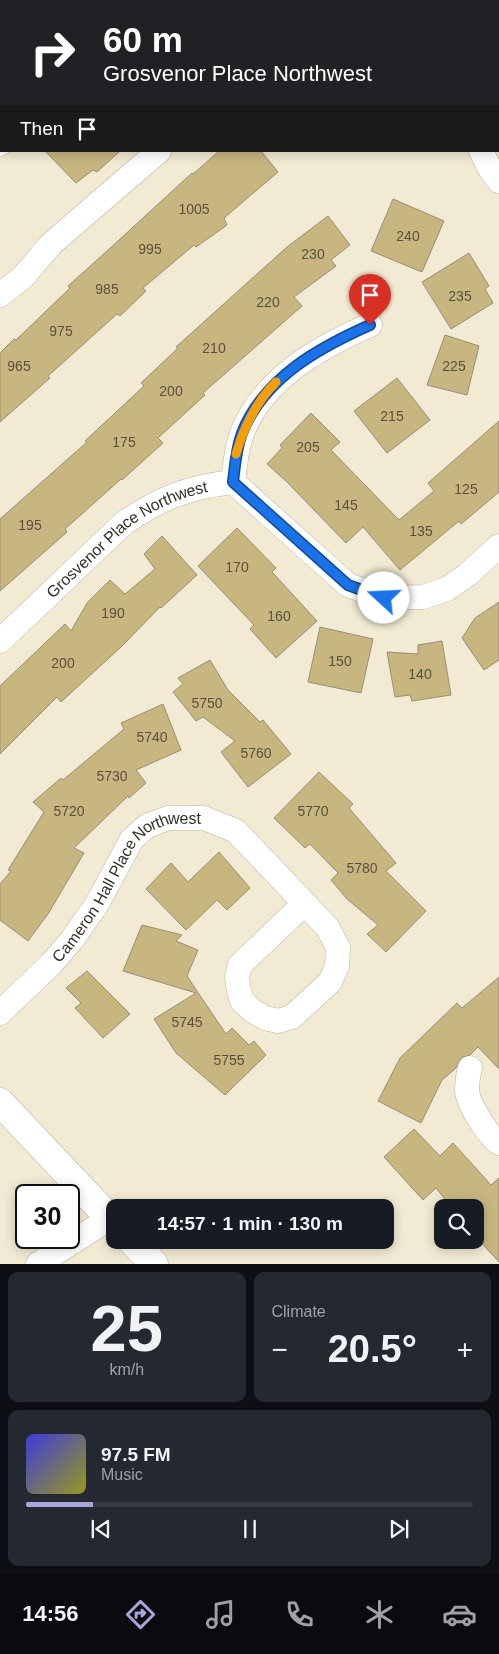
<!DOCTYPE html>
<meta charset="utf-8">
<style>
:root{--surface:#171b24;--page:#242831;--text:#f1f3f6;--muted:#9ea1a6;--line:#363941;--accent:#a9a5dc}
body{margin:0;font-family:Arial,sans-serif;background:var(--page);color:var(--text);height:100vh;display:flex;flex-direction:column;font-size:19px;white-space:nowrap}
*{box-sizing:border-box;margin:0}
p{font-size:16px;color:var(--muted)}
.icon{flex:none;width:28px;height:28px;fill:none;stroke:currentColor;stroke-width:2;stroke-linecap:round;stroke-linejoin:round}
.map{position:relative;height:1264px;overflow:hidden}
.drawer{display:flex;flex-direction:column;gap:8px;padding:8px;background:#0d0f14;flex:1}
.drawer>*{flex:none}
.hud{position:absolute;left:0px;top:0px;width:500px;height:152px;box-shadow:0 2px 12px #0003;background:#202124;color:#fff;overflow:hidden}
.controls{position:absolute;left:434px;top:1199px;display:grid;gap:10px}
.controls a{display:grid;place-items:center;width:50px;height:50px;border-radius:10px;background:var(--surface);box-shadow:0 2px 12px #0003;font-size:25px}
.speed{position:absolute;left:15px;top:1184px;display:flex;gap:10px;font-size:25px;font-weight:700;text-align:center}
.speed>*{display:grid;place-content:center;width:65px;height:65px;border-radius:50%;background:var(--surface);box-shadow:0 2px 12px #0003;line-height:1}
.speed .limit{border:2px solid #111;border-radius:8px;background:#fff;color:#111}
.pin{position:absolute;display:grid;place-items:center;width:42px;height:42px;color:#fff;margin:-51px -21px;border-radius:50% 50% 50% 0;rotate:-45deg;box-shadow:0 0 5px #0007}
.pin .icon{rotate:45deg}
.me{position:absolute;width:55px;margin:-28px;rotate:290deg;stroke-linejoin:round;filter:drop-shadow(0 0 4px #0008)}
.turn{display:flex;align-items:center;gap:18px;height:105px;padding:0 20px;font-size:22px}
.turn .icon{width:65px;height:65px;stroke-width:2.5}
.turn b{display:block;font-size:35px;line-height:42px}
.then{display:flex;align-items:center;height:48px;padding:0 20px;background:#0003;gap:10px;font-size:19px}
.big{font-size:38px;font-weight:800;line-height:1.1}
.drawer .tile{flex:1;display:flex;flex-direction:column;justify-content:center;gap:8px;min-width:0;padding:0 18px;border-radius:10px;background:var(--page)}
.drawer .dial{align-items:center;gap:0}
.dial b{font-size:65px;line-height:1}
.song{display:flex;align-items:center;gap:15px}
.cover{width:60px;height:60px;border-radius:8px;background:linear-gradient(135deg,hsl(240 70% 55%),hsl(60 70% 35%))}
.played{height:5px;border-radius:2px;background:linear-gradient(90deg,var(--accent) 15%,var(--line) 15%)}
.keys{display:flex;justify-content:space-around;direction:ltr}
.heat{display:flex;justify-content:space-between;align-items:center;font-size:28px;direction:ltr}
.drawer .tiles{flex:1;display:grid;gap:8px;grid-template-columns:1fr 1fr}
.tile:last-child{grid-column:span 2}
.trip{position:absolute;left:106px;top:1199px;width:288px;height:50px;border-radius:10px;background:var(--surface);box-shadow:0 2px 12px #0003;font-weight:800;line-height:50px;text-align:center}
.tabs{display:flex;height:80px;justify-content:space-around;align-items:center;background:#090b0e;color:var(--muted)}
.tabs .icon{width:35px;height:35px}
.tabs .selected{color:var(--accent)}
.tabs b{font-size:22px;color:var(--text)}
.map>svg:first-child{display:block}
.building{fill:#c7b680;stroke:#968f78}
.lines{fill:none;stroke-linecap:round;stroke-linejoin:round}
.minor-casing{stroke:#bdb69f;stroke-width:25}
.tertiary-casing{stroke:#bdb69f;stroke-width:29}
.minor{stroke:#fff;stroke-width:24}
.tertiary{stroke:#fff;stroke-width:28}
.route-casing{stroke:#114b97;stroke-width:12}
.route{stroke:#1a73e8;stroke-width:9}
.slow{stroke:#f59e0b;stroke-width:9}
.labels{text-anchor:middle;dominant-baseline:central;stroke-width:4;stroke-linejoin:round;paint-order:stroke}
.number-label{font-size:14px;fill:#58523d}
.street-label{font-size:16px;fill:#333027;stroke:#fff}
</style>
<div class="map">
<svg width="499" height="1264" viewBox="0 0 499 1264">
<rect width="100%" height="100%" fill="#f2ead2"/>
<!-- building -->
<g class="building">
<path d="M45,151H120L97,172L93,170L76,183Z"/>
<path d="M219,151H261L278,172L224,218L227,225L196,247L194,245L143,288L146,291L120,316L117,314L48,376L50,378L0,422V353L14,339L16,340L70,288L68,286L107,251L192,173L193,174Z"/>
<path d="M393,199L444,221L422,272L371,251Z"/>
<path d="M328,216L350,245L331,260L336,266L294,297L302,306L203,393L205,395L158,438L163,443L122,480L121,479L65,529L67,532L0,591V519L87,442L85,441L144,386L141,383L178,348L176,347L287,247Z"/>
<path d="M469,253L489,286L485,289L493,303L451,329L422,282Z"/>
<path d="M445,335L479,346L467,395L427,385Z"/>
<path d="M397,378L430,420L387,453L354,411Z"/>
<path d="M311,413L340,442L331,450L399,520L434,491L428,483L499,421V492L461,524L459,521L400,570L363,527L346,543L287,482L267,464L282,448L280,445Z"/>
<path d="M237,528L276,568L272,572L317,621L276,658L250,629L254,625L198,566Z"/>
<path d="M162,536L197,575L161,608L160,607L121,647L61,702L57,697L0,754V686L65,624L71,631L87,603L110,580L125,594L155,569L144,554Z"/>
<path d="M499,602V660L484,670L462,638L475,618Z"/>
<path d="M320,627L373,639L361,693L308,682Z"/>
<path d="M442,641L451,695L412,701L410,695L395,697L387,652L418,654V645Z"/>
<path d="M210,660L228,690L260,722L263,720L291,754L248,787L221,752L235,741L203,717L196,721L173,692L183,684L178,678Z"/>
<path d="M163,704L181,750L136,770L146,783L129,798L128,796L74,848L84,853L48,914L28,941L0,920V884L11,871L8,870L44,812L33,802L61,778L63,780L124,729L121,723Z"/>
<path d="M319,772L353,804L349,808L396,863L386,871L426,911L386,952L367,934L378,925L347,899L331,880L338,873L310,844L305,848L274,818Z"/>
<path d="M219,852L250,888L227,910L217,900L186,930L146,889L171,863L188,882Z"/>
<path d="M142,925L182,935L176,941L198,950L187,976L203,1000L226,1034L232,1028L249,1045L254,1041L266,1055L225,1095L176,1053L154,1019L196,993L123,971Z"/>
<path d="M87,971L130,1014L103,1038L75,1008L81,1003L66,988Z"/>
<path d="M499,977V1069L478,1047L470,1055L461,1058L456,1068L442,1080L421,1123L378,1101L400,1058L457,1003L462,1008Z"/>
<path d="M414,1129L440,1156L453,1143L491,1185L499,1178V1262L475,1236V1208H452L436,1188L423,1200L384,1157Z"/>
</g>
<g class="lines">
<defs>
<g id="minor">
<path d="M464,0V1"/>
<path d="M0,144L1,142"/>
<path d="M481,151L490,169L499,181"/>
<path d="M0,295L23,277L51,244L159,151"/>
<path d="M233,482L348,585L384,598L423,597L447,589L467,575L499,546"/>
<path d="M233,482C235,465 236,449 242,433C264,378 318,348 370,325"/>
<path id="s1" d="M0,641L124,523C161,498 188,487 233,482"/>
<path id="s2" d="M0,1013L51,964L71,941L97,904L132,839L147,826L168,818H204L236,831L327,927L338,947L337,966L330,982L292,1017L278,1021L265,1018L253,1011L242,1001L239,991L237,977L240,965L305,903"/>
<path d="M470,1068C468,1075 467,1084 467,1092C469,1105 488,1136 499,1143"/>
<path d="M38,1264L110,1218"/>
</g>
<g id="tertiary">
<path d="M0,1102L115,1224"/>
<path d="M131,1240L154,1264"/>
</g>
</defs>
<!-- minor casing -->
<use href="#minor" class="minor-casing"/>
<!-- tertiary casing -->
<use href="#tertiary" class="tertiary-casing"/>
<!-- minor -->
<use href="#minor" class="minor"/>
<!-- tertiary -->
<use href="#tertiary" class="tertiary"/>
</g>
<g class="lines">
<defs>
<path id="route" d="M370,325C318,348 264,378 242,433C236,449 235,465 233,482L348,585L384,598"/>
</defs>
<!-- route casing -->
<use href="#route" class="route-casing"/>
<!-- route -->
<use href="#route" class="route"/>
<!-- slow -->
<path class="slow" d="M236,454C244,427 256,402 276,382"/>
</g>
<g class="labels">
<!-- number labels -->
<g class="number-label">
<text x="194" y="209">1005</text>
<text x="408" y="236">240</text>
<text x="150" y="249">995</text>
<text x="313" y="254">230</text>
<text x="107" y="289">985</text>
<text x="460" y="296">235</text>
<text x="268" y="302">220</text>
<text x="61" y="331">975</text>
<text x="214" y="348">210</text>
<text x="19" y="366">965</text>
<text x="454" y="366">225</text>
<text x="171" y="391">200</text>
<text x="392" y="416">215</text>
<text x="124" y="442">175</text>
<text x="308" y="447">205</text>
<text x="466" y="489">125</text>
<text x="346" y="505">145</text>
<text x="30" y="525">195</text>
<text x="421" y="531">135</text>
<text x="237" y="567">170</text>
<text x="113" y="613">190</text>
<text x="279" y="616">160</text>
<text x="340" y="661">150</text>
<text x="63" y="663">200</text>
<text x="420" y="674">140</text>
<text x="207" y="703">5750</text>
<text x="152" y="737">5740</text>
<text x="256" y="753">5760</text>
<text x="112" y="776">5730</text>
<text x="69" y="811">5720</text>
<text x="313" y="811">5770</text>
<text x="362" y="868">5780</text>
<text x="187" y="1022">5745</text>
<text x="229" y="1060">5755</text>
</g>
<!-- street labels -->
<g class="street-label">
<text stroke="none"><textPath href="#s1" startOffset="165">Grosvenor Place Northwest</textPath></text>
<text stroke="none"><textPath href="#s2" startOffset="186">Cameron Hall Place Northwest</textPath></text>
</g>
</g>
</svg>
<div class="controls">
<a><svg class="icon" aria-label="search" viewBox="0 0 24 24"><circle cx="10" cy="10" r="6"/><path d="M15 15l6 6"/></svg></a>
</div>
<div class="speed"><div class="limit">30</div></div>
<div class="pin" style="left:370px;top:325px;background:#d93025"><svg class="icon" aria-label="arrive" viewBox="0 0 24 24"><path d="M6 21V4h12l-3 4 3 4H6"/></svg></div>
<svg class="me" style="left:384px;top:598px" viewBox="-20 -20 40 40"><circle r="19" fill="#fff"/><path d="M0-13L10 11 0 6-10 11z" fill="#1a73e8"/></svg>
<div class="trip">14:57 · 1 min · 130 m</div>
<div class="hud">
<div class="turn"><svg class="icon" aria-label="right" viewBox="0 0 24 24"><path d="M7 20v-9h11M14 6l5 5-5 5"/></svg><div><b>60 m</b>Grosvenor Place Northwest</div></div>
<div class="then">Then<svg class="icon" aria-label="arrive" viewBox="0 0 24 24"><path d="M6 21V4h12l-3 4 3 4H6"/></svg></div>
</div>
</div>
<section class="drawer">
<div class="tiles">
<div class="tile dial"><b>25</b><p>km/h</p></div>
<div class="tile"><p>Climate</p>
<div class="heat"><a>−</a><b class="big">20.5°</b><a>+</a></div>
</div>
<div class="tile">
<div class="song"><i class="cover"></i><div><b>97.5 FM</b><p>Music</p></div></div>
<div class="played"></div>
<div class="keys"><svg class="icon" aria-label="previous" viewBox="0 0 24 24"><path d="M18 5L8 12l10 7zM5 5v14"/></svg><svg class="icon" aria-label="pause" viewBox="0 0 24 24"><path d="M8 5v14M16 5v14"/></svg><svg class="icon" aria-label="next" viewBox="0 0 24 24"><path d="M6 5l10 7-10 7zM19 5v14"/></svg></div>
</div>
</div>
</section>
<nav class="tabs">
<b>14:56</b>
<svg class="icon selected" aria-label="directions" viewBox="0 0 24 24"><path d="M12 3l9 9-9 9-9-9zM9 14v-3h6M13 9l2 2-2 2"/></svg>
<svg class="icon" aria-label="music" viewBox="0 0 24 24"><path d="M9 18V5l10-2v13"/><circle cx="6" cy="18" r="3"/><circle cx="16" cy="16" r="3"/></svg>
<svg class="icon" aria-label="phone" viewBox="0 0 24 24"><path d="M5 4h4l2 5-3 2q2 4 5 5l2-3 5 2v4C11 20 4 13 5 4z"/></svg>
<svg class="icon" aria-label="climate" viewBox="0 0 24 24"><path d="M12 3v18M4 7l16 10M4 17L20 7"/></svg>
<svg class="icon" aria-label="car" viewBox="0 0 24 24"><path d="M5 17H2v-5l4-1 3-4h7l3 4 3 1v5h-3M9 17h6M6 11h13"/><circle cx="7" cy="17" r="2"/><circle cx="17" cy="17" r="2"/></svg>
</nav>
